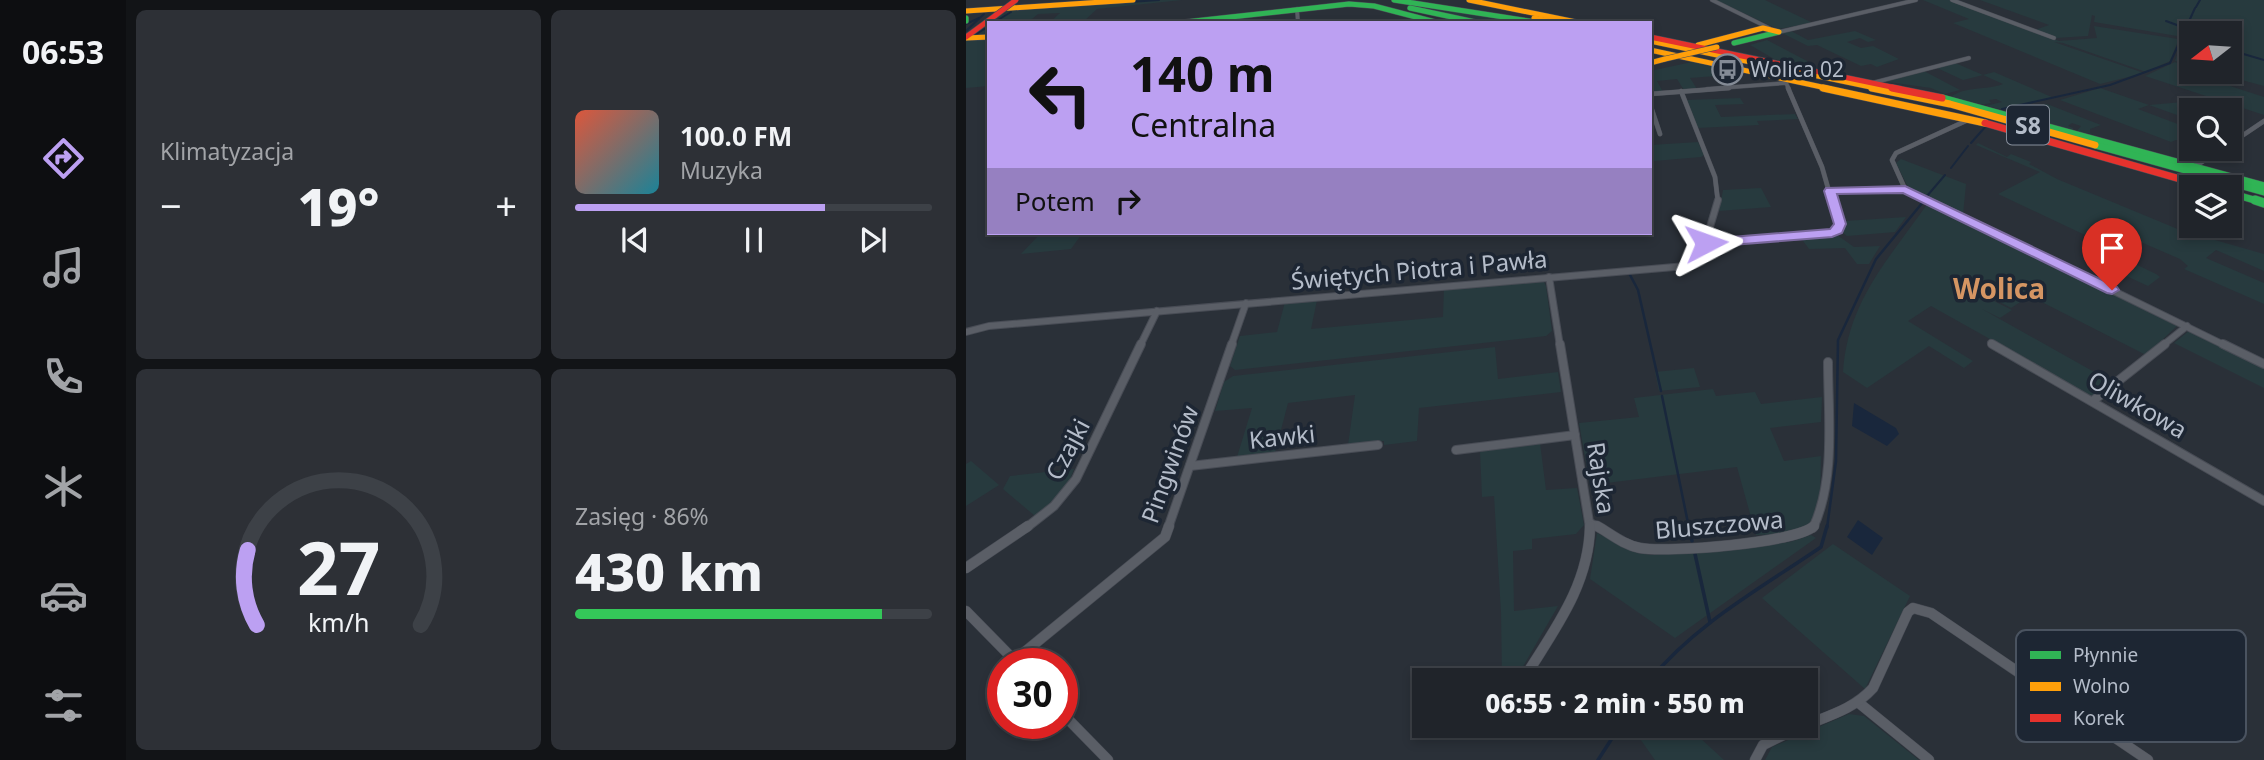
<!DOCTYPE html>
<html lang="pl">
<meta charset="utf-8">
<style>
:root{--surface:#20242a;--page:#2d3036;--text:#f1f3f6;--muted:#a2a4a8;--line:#3d4147;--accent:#bca0f2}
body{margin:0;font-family:"Noto Sans",sans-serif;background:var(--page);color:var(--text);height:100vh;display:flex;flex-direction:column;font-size:26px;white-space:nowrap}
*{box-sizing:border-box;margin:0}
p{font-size:23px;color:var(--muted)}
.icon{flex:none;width:38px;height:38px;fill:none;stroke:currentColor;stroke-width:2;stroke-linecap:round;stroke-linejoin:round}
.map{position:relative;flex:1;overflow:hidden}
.sheet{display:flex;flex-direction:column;gap:10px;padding:10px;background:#121417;width:840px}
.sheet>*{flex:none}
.top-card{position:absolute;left:21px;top:21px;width:665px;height:214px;border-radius:0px;box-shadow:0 4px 10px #0003,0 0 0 2px var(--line);background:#bca0f2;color:#111;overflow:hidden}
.needle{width:46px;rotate:253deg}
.controls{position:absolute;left:1213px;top:21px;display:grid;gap:14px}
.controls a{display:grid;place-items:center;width:63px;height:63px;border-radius:0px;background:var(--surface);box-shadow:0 4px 10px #0003,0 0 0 2px var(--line);font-size:35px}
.speed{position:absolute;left:21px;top:648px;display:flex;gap:14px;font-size:35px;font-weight:700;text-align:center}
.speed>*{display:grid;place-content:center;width:91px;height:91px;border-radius:50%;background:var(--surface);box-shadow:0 4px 10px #0003,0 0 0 2px var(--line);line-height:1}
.speed .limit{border:10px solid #d22;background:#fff;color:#111}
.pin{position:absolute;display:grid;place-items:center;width:60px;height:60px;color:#fff;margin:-72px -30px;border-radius:50% 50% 50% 0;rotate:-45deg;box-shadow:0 0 7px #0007}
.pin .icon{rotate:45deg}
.me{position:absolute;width:77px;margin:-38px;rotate:86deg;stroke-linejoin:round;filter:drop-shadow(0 0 5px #0008)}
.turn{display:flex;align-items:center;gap:24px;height:147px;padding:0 28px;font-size:32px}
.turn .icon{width:91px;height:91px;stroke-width:2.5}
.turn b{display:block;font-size:49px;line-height:60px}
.then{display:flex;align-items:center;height:66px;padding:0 28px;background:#0003;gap:14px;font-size:26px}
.big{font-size:52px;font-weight:800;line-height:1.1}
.sheet .widget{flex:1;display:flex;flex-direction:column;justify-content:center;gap:10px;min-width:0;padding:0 24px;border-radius:10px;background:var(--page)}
.sheet .dial{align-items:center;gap:0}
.dial svg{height:182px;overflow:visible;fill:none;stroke:var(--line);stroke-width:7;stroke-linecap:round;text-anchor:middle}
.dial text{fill:var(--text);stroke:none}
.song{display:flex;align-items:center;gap:21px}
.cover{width:84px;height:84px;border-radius:10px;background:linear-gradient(135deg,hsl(10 70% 55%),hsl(190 70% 35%))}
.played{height:7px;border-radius:4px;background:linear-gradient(90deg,var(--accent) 70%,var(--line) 70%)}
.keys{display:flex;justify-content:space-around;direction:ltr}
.heat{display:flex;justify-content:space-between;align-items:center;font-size:38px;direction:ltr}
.charge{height:10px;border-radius:5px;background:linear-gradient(90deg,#34c759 86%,var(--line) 0)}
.sheet .tiles{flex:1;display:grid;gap:10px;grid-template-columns:repeat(2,1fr)}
.trip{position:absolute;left:446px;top:668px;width:406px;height:70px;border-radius:0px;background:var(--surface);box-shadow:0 4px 10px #0003,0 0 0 2px var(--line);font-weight:800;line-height:70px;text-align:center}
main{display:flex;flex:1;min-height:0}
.dock{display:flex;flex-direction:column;width:126px;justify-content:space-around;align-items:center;background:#0d0e11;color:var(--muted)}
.dock .icon{width:49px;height:49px}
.dock .active{color:var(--accent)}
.dock b{font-size:32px;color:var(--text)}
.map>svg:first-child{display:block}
.green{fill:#273a3e}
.water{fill:#19273c}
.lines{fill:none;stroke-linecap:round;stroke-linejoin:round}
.stream-far2{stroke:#19273c;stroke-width:2}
.stream-far1{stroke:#19273c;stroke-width:2.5}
.stream{stroke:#19273c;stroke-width:3.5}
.street-far4-casing{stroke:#484c55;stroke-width:4.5}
.street-far3-casing{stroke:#484c55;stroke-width:5}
.street-far2-casing{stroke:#484c55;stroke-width:8}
.street-far1-casing{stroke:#484c55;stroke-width:10}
.street-casing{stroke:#484c55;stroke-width:11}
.fast-far2-casing{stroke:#484c55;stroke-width:6}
.fast-far1-casing{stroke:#484c55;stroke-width:8}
.fast-casing{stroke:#484c55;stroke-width:10}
.slow-far1-casing{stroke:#484c55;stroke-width:6}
.slow-casing{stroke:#484c55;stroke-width:8}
.jam-far1-casing{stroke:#484c55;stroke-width:6}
.jam-casing{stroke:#484c55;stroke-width:8}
.street-far4{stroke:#5a5e66;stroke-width:3.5}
.street-far3{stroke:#5a5e66;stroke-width:4.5}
.street-far2{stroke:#5a5e66;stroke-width:6}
.street-far1{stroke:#5a5e66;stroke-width:8}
.street{stroke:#5a5e66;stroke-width:10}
.fast-far2{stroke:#30b455;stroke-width:5}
.fast-far1{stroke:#30b455;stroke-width:7}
.fast{stroke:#30b455;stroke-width:9}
.slow-far1{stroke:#ff9f0a;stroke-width:5}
.slow{stroke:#ff9f0a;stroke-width:7}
.jam-far1{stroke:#e5322d;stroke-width:5}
.jam{stroke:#e5322d;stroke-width:7}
.slow-bridge-casing{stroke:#484c55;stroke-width:6;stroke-linecap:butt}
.jam-bridge-casing{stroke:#484c55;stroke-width:6;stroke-linecap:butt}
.slow-bridge{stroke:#ff9f0a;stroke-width:5}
.jam-bridge{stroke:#e5322d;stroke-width:5}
.route{fill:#bca0f2;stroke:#7a689d;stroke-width:2}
.labels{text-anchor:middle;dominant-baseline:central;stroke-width:7;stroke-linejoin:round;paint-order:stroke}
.far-poi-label{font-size:21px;fill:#b4bcc9;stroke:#1d2633;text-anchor:start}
.shield{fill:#1d2633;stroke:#878f9c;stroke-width:2}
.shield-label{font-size:23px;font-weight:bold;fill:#b4bcc9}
.street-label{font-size:24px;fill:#b4bcc9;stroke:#1d2633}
.quarter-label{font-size:28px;font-weight:bold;fill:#d59563;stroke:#1d2633}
.key{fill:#1d2633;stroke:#4a5360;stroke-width:2}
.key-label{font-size:19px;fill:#b4bcc9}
</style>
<main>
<nav class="dock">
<b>06:53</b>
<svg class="icon active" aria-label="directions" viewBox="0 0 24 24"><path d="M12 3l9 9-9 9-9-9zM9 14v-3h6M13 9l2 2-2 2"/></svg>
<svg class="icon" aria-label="music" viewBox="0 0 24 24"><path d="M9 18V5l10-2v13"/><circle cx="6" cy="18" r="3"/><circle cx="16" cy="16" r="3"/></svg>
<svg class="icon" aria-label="phone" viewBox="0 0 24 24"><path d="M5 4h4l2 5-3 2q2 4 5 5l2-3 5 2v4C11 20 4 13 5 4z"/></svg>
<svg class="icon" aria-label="climate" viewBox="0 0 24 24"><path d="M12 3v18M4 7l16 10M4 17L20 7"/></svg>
<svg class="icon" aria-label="car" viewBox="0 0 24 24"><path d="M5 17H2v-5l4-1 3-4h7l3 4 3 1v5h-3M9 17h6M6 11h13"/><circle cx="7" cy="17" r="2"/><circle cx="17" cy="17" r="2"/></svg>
<svg class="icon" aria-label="filters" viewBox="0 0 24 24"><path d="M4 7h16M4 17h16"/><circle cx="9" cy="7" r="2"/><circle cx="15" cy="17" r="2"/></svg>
</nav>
<section class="sheet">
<div class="tiles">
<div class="widget"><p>Klimatyzacja</p>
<div class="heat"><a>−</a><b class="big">19°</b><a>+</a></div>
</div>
<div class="widget">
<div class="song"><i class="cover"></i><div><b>100.0 FM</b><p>Muzyka</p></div></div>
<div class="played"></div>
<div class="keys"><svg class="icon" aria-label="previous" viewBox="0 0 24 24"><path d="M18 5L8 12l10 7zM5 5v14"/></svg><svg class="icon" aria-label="pause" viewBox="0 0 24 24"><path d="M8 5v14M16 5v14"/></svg><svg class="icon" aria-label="next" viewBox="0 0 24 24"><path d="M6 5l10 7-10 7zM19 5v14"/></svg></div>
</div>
<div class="widget dial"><svg viewBox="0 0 100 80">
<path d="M14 69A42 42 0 1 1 86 69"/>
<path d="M14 69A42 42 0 0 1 10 36" stroke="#bca0f2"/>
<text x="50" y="56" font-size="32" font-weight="700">27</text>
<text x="50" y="72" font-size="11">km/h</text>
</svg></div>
<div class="widget"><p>Zasięg · 86%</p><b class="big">430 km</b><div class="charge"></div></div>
</div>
</section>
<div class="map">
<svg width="1298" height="760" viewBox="0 0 1298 760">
<rect width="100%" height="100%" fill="#2a3038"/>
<!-- green -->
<g class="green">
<path d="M178,0H216L131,9L116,23H83L94,13L72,14L61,23H23V36L5,35L32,15L40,14L37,12L39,11Z"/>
<path d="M749,0H799L847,23L812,29Z"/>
<path d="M957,0H984L1093,41L1131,38L1128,26L1212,39V41L1204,61L1180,72L1097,43L1088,42L1178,73L1134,84L987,23L1003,19Z"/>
<path d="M1014,0H1298V86L1246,72H1264V33H1225V65L1209,61L1217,37L1128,22L1129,16L1126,15L1122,36L1090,38L1069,30L1083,25Z"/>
<path d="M432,2L566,23L506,21Z"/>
<path d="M825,31L842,40L889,31L910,40L902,42L894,38L881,42L895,48L907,46L933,59L911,67L905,64L895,66L851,45L842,46L816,33Z"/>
<path d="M23,38V86L0,88V40Z"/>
<path d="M801,40L841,61L842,66L808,59L784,45Z"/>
<path d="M726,62L760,70L763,75L724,78L731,89L718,90L711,79L691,81L697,92L684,93V71Z"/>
<path d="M987,62L1017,75L1028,72L1088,98L1034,109L1019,106L1036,102L1030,99L1023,100L1025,103L1014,105L983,98C1000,85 1020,91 1037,84L1017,75L997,80L969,67Z"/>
<path d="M1209,62L1225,67L1224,73L1298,97V115L1179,76Z"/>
<path d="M956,70L994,90L979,94L965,88L915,81Z"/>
<path d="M1134,88L1183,105L1217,102L1243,110H1225V120L1183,105L1172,109L1225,129V145L1210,140L1205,142L1094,100Z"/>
<path d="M774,98L778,104L749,105L755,117L829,114L832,119L791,121L793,125L731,128L721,100Z"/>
<path d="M1081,104L1135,125L1124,129V133L1127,134L1110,132L1115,126L1106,123L1102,126L1107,128V131L1037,111Z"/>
<path d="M732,142L738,155L735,157L688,161L684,145Z"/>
<path d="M1012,143L1041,157L1045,154L1065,162L1063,164L1091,179L1214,230L1225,222L1223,226L1242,238L1298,254V271L1250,250L1240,258L1298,283V304L1218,269L1222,266L1214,259L1170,240L1153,251L1032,194L1074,172L1010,145Z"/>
<path d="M935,159L1000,184L997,215L942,187L930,163Z"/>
<path d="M795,188L805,207L753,211L757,190Z"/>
<path d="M962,203L1211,326L1180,355L1064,296L1045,308L1030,300L1028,301L1046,310L1034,318L1016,309L1146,382L1127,397L965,306L942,321L1007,361L998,368L963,346L901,388L877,372C882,300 923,259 962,203Z"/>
<path d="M940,217L929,232L881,236L876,232L880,226L879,221Z"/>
<path d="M100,233L99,236L115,235L105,249L55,254L73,235Z"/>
<path d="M871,235L888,247L914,246L903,264H891L879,248L843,249L835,238Z"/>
<path d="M1157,258L1190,274L1194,277L1182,286L1143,268Z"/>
<path d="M573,280L578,282L580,286L586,331L580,336L269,370L264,366L274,336L311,332L319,302L351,300L345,329L477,317L478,288Z"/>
<path d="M1223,331L1298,367V388L1208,343Z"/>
<path d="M529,347L532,379L592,372L595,392L453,408L451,441L418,445V441L382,445L389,395L322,403L309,453L271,457L286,408L249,411L258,382L267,376Z"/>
<path d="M728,368L734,387L693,391L689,372Z"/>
<path d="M747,389L750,396L789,392L795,404L856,397L855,422L804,428L818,461L855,456C854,477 858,523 834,531C821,536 804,534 790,535L771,467L624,485L613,423L673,417L668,398Z"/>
<path d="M574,443L580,490L611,488L618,525L610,534L566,539V549L547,551L548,611L592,606L555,670L553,681H536L535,612L528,496L516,497L514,451Z"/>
<path d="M5,461L33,485L0,506V464Z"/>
<path d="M108,469L100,490L69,516L37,489L44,476Z"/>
<path d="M631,533L672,553L685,555L824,542L845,535L850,538L709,638L624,579Z"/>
<path d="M867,544L944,596L899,689L796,598Z"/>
<path d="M883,714L898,716L953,760H799L806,747Z"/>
<path d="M665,726H721L758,760H689Z"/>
</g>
<!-- water -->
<g class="water">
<path d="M888,403L930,428L933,434L921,446L886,426Z"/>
<path d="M892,520L917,538L906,555L881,537Z"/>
</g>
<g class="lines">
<!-- stream-far2 -->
<g class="stream-far2">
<path d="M1230,7L1234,0"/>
<path d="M0,13L193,0"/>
<path d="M1200,21L1219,28"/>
<path d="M27,23L45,12"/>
<path d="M191,23L211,22"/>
<path d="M0,24L13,18"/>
<path d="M0,31L18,14"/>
<path d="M9,35L23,26"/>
<path d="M1215,37L1225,39"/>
<path d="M1264,50L1298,60"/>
<path d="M1036,109L1144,85L1204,63L1229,8"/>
<path d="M1005,143L1020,126"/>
<path d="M985,168L1002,146"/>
<path d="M961,196L979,175"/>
</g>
<!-- stream-far1 -->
<g class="stream-far1">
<path d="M663,273L672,290L695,391"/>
<path d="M696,396L723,528"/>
<path d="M861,528L870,461L872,340L910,259L957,202"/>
</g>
<!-- stream -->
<g class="stream">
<path d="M723,526L726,541"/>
<path d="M729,554L744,622"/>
<path d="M683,681C729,624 795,588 855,547L861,526"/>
<path d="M632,760L654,726"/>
</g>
<defs>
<g id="street-far4">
<path d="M746,0L803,28"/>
<path d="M986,0L1088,38"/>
<path d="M331,9L332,23"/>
<path d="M813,32L950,0"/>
<path d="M820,83L823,89"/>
<path d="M906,83L1003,58"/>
<path d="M741,89L820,83"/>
</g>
<g id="street-far3">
<path d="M822,88L856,167L866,202"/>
<path d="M715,91L749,177L752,202"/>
<path d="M684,94L763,88"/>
<path d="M684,104L694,134"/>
<path d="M1264,144L1298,121"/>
<path d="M1228,167L1256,149"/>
<path d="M939,189L926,160L930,153L1004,119"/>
<path d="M864,191L939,189L966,202"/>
</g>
<g id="street-far2">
<path d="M962,200L1260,346"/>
<path d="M740,243L862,234L873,228L865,200"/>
<path d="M583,277L594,346"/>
<path d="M0,332L23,326L720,266L741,237L752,200"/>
<path d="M1025,343L1029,346"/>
<path d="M174,346L191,311"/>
<path d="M265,346L280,303"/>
<path d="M1196,346L1221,326"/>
</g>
<g id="street-far1">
<path d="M594,344L624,528"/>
<path d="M1026,344L1298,501"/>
<path d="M1257,344L1298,364"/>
<path d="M1128,400L1199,344"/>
<path d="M490,450L609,435"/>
<path d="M224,466L412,445"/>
<path d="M624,523L634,528"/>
<path d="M60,528L88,506L110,479L175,344"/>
<path d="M202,528L266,344"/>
<path d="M847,528C870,479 862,415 862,362"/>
</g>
<g id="street">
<path d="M631,526C645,534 658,545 674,548C701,553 830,543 848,526"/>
<path d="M0,568L62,526"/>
<path d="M0,611L51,663"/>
<path d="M49,660L199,537L203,526"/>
<path d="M562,672C591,626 623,583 624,526"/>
<path d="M893,703L963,760"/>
<path d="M96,713L142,760"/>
<path d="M840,725C865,715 889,708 907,688L942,612L947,608L965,613L1182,760"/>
<path d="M789,760L797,745L836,726"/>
</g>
<g id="fast-far2">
<path d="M428,0L576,23"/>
<path d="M444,8L514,23"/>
<path d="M0,18V21"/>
<path d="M210,23L383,4L408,6L473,23"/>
<path d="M768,43L813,32"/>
</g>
<g id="fast-far1">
<path d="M976,98L1298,186"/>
<path d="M1129,145L1298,192"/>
<path d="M1264,193L1295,202"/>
</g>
<path id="fast" d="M1289,200L1298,203"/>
<g id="slow-far1">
<path d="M503,0L615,23"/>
<path d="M0,11L167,0"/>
<path d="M568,18L594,23"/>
<path d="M0,38L23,37"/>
<path d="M684,41L914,89"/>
<path d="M732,45L797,28L813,32"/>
<path d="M684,50L865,89"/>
<path d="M684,63L699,59"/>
</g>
<g id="slow">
<path d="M857,88L1019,123"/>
<path d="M906,88L984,104L1129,145"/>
</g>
<g id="jam-far1">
<path d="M0,37L30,15"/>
<path d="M684,37L935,89"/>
</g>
<g id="jam">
<path d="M926,88L976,98"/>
<path d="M1019,123L1242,187"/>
</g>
</defs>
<!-- street-far4 casing -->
<use href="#street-far4" class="street-far4-casing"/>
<!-- street-far3 casing -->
<use href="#street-far3" class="street-far3-casing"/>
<!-- street-far2 casing -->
<use href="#street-far2" class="street-far2-casing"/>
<!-- street-far1 casing -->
<use href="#street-far1" class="street-far1-casing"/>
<!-- street casing -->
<use href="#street" class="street-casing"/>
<!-- fast-far2 casing -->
<use href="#fast-far2" class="fast-far2-casing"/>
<!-- fast-far1 casing -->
<use href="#fast-far1" class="fast-far1-casing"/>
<!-- fast casing -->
<use href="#fast" class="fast-casing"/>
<!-- slow-far1 casing -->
<use href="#slow-far1" class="slow-far1-casing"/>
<!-- slow casing -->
<use href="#slow" class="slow-casing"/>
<!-- jam-far1 casing -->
<use href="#jam-far1" class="jam-far1-casing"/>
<!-- jam casing -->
<use href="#jam" class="jam-casing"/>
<!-- street-far4 -->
<use href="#street-far4" class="street-far4"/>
<!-- street-far3 -->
<use href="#street-far3" class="street-far3"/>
<!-- street-far2 -->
<use href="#street-far2" class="street-far2"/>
<!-- street-far1 -->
<use href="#street-far1" class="street-far1"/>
<!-- street -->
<use href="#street" class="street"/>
<!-- fast-far2 -->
<use href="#fast-far2" class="fast-far2"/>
<!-- fast-far1 -->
<use href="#fast-far1" class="fast-far1"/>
<!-- fast -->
<use href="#fast" class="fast"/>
<!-- slow-far1 -->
<use href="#slow-far1" class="slow-far1"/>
<!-- slow -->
<use href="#slow" class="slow"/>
<!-- jam-far1 -->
<use href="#jam-far1" class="jam-far1"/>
<!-- jam -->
<use href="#jam" class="jam"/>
<defs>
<path id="slow-bridge" d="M699,59L751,47"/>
<path id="jam-bridge" d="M30,15L50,0"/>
</defs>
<!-- slow-bridge casing -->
<use href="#slow-bridge" class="slow-bridge-casing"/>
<!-- jam-bridge casing -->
<use href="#jam-bridge" class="jam-bridge-casing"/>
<!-- slow-bridge -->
<use href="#slow-bridge" class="slow-bridge"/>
<!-- jam-bridge -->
<use href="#jam-bridge" class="jam-bridge"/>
</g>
<!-- route -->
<path class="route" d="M939,186L1151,287L1153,290L1146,294L1141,293L937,193L871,194L880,224L876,233L866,237L740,247L733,243L740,239L864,229L868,224L858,191L860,188Z"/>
<!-- icons -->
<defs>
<symbol id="bus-ring" viewBox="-11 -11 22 22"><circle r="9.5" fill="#1d2633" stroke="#848b96" stroke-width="1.5"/><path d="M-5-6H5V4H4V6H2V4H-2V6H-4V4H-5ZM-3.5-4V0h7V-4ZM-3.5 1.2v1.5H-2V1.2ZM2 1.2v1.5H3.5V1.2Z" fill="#848b96"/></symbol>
</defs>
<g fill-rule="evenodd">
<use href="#bus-ring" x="744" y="52" width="35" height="35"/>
</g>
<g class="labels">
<!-- far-poi labels -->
<g class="far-poi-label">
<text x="784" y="69">Wolica 02</text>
</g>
<!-- shield labels -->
<rect class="shield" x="1041" y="105.5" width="42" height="39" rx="5"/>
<g class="shield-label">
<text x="1062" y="125">S8</text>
</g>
<!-- street labels -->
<g class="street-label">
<text transform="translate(453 269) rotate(-5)">Świętych Piotra i Pawła</text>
<text transform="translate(1172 404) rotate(30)">Oliwkowa</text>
<text transform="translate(316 436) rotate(-6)">Kawki</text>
<text transform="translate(101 449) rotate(-62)">Czajki</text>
<text transform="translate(203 464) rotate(-70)">Pingwinów</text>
<text transform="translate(636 478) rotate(81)">Rajska</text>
<text transform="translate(753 524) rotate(-5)">Bluszczowa</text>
</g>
<!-- quarter labels -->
<g class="quarter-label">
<text x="1033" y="288">Wolica</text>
</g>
</g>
<!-- legend -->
<rect x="1050" y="630" width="230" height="112" rx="10" class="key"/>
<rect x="1064" y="651" width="31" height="8" fill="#30b455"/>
<rect x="1064" y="682" width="31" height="9" fill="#ff9f0a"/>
<rect x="1064" y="714" width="31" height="8" fill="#e5322d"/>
<g class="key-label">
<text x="1107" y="662">Płynnie</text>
<text x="1107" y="693">Wolno</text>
<text x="1107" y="725">Korek</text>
</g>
</svg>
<div class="controls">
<a><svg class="needle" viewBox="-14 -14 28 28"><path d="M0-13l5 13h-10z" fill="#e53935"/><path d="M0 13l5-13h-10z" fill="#a2a4a8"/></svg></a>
<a><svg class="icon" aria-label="search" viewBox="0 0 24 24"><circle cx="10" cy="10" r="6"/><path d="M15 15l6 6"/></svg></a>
<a><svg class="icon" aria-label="layers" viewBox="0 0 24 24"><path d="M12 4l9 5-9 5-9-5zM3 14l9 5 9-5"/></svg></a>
</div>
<div class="speed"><div class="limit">30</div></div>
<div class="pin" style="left:1146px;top:290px;background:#d93025"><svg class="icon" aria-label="arrive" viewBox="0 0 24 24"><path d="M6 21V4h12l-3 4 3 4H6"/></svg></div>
<svg class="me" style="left:740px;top:243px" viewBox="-20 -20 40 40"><path d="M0-17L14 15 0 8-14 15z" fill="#bca0f2" stroke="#fff" stroke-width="4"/></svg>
<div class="trip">06:55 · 2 min · 550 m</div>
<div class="top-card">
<div class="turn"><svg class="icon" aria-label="left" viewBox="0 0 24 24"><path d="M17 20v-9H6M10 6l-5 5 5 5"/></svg><div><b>140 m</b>Centralna</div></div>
<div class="then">Potem<svg class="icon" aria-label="right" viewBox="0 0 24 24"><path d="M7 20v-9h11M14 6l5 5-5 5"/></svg></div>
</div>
</div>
</main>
